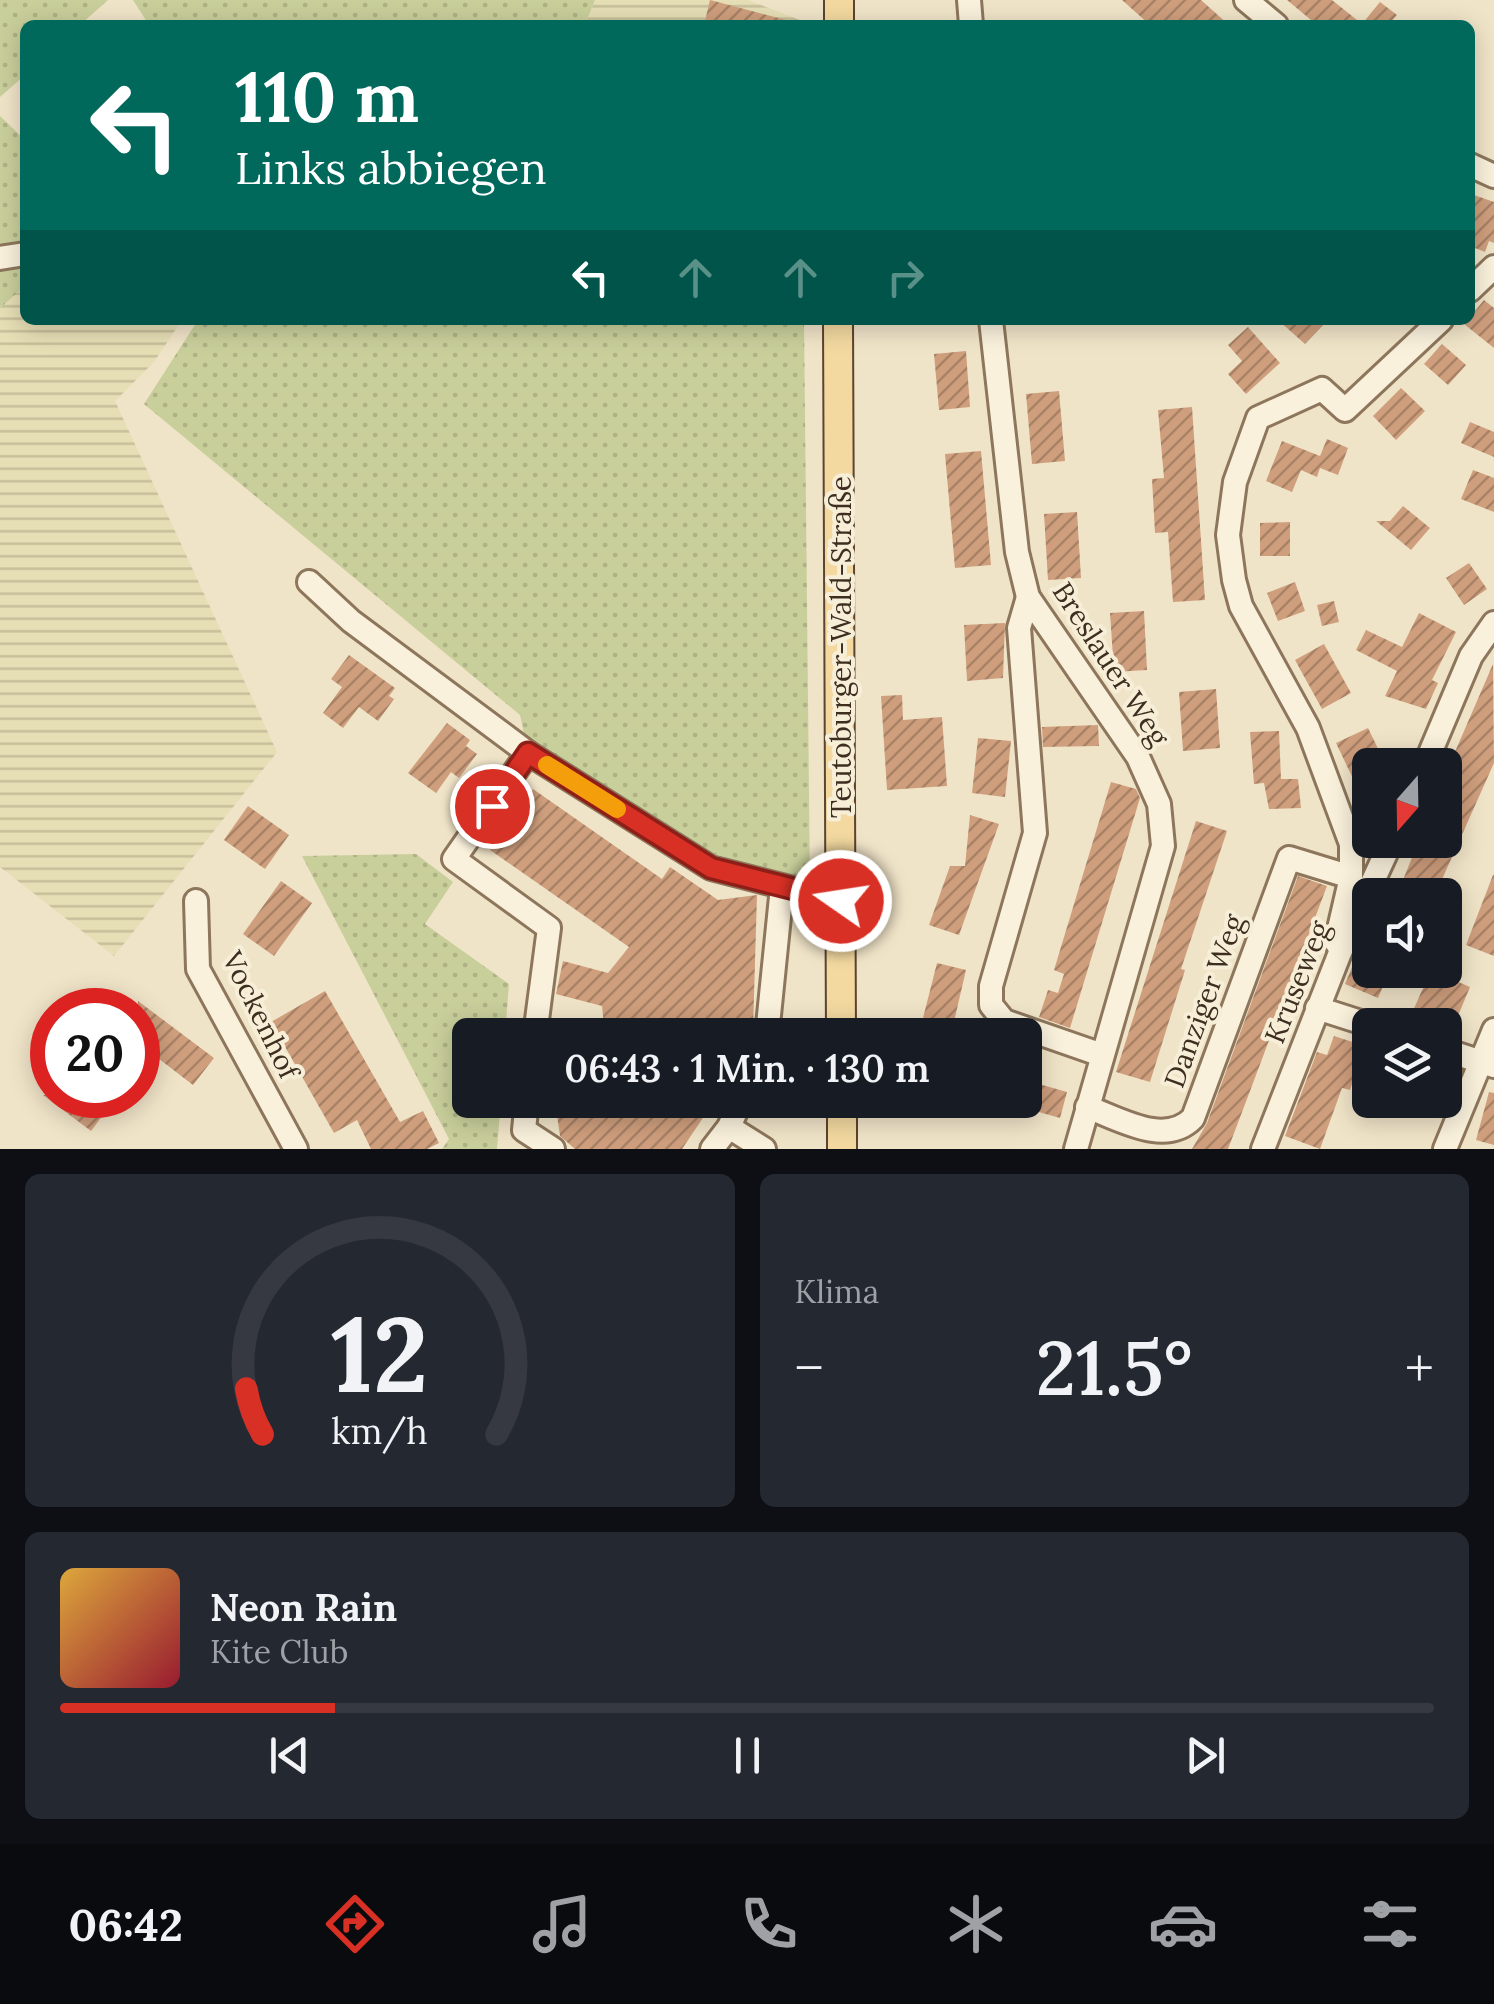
<!DOCTYPE html>
<html lang="de">
<meta charset="utf-8">
<style>
:root{--surface:#171b24;--page:#242831;--text:#f1f3f6;--muted:#9ea1a6;--line:#363941;--accent:#d93025}
body{margin:0;font-family:Lora,serif;background:var(--page);color:var(--text);height:100vh;display:flex;flex-direction:column;font-size:38px;white-space:nowrap}
*{box-sizing:border-box;margin:0}
p{font-size:32px;color:var(--muted)}
.icon{flex:none;width:55px;height:55px;fill:none;stroke:currentColor;stroke-width:2;stroke-linecap:round;stroke-linejoin:round}
.map{position:relative;height:1149px;overflow:hidden}
.drawer{display:flex;flex-direction:column;gap:25px;padding:25px;background:#0d0f14;flex:1}
.drawer>*{flex:none}
.banner{position:absolute;left:20px;top:20px;width:1455px;height:305px;border-radius:15px;box-shadow:0 5px 25px #0003;background:#00695c;color:#fff;overflow:hidden}
.needle{width:65px;rotate:200deg}
.controls{position:absolute;left:1352px;top:748px;display:grid;gap:20px}
.controls a{display:grid;place-items:center;width:110px;height:110px;border-radius:15px;background:var(--surface);box-shadow:0 5px 25px #0003;font-size:50px}
.speed{position:absolute;left:30px;top:988px;display:flex;gap:20px;font-size:50px;font-weight:700;text-align:center}
.speed>*{display:grid;place-content:center;width:130px;height:130px;border-radius:50%;background:var(--surface);box-shadow:0 5px 25px #0003;line-height:1}
.speed .limit{border:15px solid #d22;background:#fff;color:#111}
.pin{position:absolute;display:grid;place-items:center;width:85px;height:85px;color:#fff;margin:-42px;border:5px solid #fff;border-radius:50%;box-shadow:0 2px 10px #0007}
.me{position:absolute;width:110px;margin:-55px;rotate:283deg;stroke-linejoin:round;filter:drop-shadow(0 0 8px #0008)}
.turn{display:flex;align-items:center;gap:35px;height:210px;padding:0 50px;font-size:45px}
.turn .icon{width:130px;height:130px;stroke-width:2.5}
.turn b{display:block;font-size:70px;line-height:85px}
.lanes{display:flex;align-items:center;height:95px;padding:0 50px;background:#0003;justify-content:center;gap:50px;direction:ltr}
.lanes .off{opacity:.35}
.big{font-size:75px;font-weight:600;line-height:1.1}
.drawer .widget{flex:1;display:flex;flex-direction:column;justify-content:center;gap:15px;min-width:0;padding:0 35px;border-radius:15px;background:var(--page)}
.drawer .dial{align-items:center;gap:0}
.dial svg{height:260px;overflow:visible;fill:none;stroke:var(--line);stroke-width:7;stroke-linecap:round;text-anchor:middle}
.dial text{fill:var(--text);stroke:none}
.song{display:flex;align-items:center;gap:30px}
.cover{width:120px;height:120px;border-radius:15px;background:linear-gradient(135deg,hsl(40 70% 55%),hsl(350 70% 35%))}
.played{height:10px;border-radius:5px;background:linear-gradient(90deg,var(--accent) 20%,var(--line) 20%)}
.keys{display:flex;justify-content:space-around;direction:ltr}
.heat{display:flex;justify-content:space-between;align-items:center;font-size:55px;direction:ltr}
.drawer .tiles{flex:1;display:grid;gap:25px;grid-template-columns:1fr 1fr}
.widget:last-child{grid-column:span 2}
.trip{position:absolute;left:452px;top:1018px;width:590px;height:100px;border-radius:15px;background:var(--surface);box-shadow:0 5px 25px #0003;font-weight:600;line-height:100px;text-align:center}
.menu{display:flex;height:160px;justify-content:space-around;align-items:center;background:#090b0e;color:var(--muted)}
.menu .icon{width:70px;height:70px}
.menu .on{color:var(--accent)}
.menu b{font-size:45px;color:var(--text)}
.map>svg:first-child{display:block}
.farmland{fill:url(#farmland-rules)}
.grass{fill:url(#grass-dots)}
.building{fill:url(#building-hatch)}
.lines{fill:none;stroke-linecap:round;stroke-linejoin:round}
.minor-casing{stroke:#8d765c;stroke-width:28}
.major-casing{stroke:#5b4430;stroke-width:32}
.minor{stroke:#faf1dc;stroke-width:22}
.major{stroke:#f3d9a0;stroke-width:28}
.route-casing{stroke:#8d1f18;stroke-width:25}
.route{stroke:#d93025;stroke-width:18}
.slow{stroke:#f59e0b;stroke-width:18}
.labels{text-anchor:middle;dominant-baseline:central;stroke-width:8;stroke-linejoin:round;paint-order:stroke}
.street-label{font-size:28px;fill:#3d2e20;stroke:#f7eed8}
</style>
<div class="map">
<svg width="1494" height="1149" viewBox="0 0 1494 1149">
<defs>
<pattern id="farmland-rules" width="6" height="5" patternUnits="userSpaceOnUse" patternTransform="scale(2.5)"><rect width="6" height="5" fill="#e6deb5"/><path d="M0 2.5h6" fill="none" stroke="#c6bf9b"/></pattern>
<pattern id="grass-dots" width="8" height="8" patternUnits="userSpaceOnUse" patternTransform="scale(2.5)"><rect width="8" height="8" fill="#c9cf9b"/><path d="M2 2h.1M6 6h.1" fill="none" stroke="#aeb285" stroke-width="1.8" stroke-linecap="round"/></pattern>
<pattern id="building-hatch" width="6" height="6" patternUnits="userSpaceOnUse" patternTransform="scale(2.5)"><rect width="6" height="6" fill="#cf9f7d"/><path d="M-1 1l2-2M0 6l6-6M5 7l2-2" fill="none" stroke="#a98266"/></pattern>
</defs>
<rect width="100%" height="100%" fill="#f0e4c8"/>
<!-- farmland -->
<g class="farmland">
<path d="M595,0H748L813,25H585Z"/>
<path d="M25,286V320H182L154,362L115,401L277,752L114,956L0,867V308Z"/>
</g>
<!-- grass -->
<g class="grass">
<path d="M0,0H108L80,25H25V75L0,97Z"/>
<path d="M133,0H595L585,25H149Z"/>
<path d="M0,116L25,140V286L0,308Z"/>
<path d="M198,320H804L810,885L715,854L528,753L520,715L144,404Z"/>
<path d="M416,854L453,882L425,924L509,984L505,1035H470V1100H501L497,1149H442L449,1139L302,856Z"/>
</g>
<!-- building -->
<g class="building">
<path d="M710,0L790,21L789,25H704Z"/>
<path d="M1122,0H1201L1229,25H1150Z"/>
<path d="M1287,0H1332L1362,24L1380,2L1397,15L1388,25H1317Z"/>
<path d="M1474,195L1494,202V243L1489,241L1485,252L1470,246Z"/>
<path d="M1484,300L1494,308V348L1464,324Z"/>
<path d="M1278,320H1328L1305,344Z"/>
<path d="M1248,327L1280,363L1246,394L1228,374L1242,361L1228,345Z"/>
<path d="M1442,344L1466,365L1448,385L1424,364Z"/>
<path d="M966,351L970,407L939,410L934,354Z"/>
<path d="M1401,388L1425,411L1396,440L1373,416Z"/>
<path d="M1059,391L1065,461L1032,464L1026,394Z"/>
<path d="M1192,407L1205,600L1173,602L1168,532L1155,533L1152,479L1164,478L1158,410Z"/>
<path d="M1470,422L1494,432V457L1461,443Z"/>
<path d="M1327,439L1348,448L1338,475L1320,468L1317,477L1301,470L1292,492L1266,481L1282,441L1320,456Z"/>
<path d="M981,451L991,565L955,568L945,454Z"/>
<path d="M1473,470L1494,478V512L1461,499Z"/>
<path d="M1403,506L1430,528L1411,550L1376,521H1390Z"/>
<path d="M1077,512L1081,578L1048,580L1044,514Z"/>
<path d="M1290,522V556H1260V523Z"/>
<path d="M1469,563L1487,589L1464,605L1446,578Z"/>
<path d="M1295,582L1305,611L1278,621L1267,593Z"/>
<path d="M1334,601L1339,622L1322,626L1317,605Z"/>
<path d="M1144,611L1147,670L1114,672L1110,613Z"/>
<path d="M1419,613L1456,632L1432,680L1438,683L1426,709L1385,696L1397,671L1356,650L1366,630L1402,647Z"/>
<path d="M1005,623L1003,678L967,681L964,625Z"/>
<path d="M1324,644L1351,693L1322,709L1295,660Z"/>
<path d="M349,655L395,688L389,696L394,699L378,721L359,707L343,728L323,713L342,687L331,679Z"/>
<path d="M1493,664L1494,763L1435,895H1397L1419,840H1445V775Z"/>
<path d="M1216,689L1220,748L1183,751L1179,692Z"/>
<path d="M902,695L903,720L942,717L947,786L887,790L881,696Z"/>
<path d="M447,723L470,740L466,746L477,754L459,778L451,772L436,793L408,773Z"/>
<path d="M1098,725L1099,746L1043,747L1042,727Z"/>
<path d="M1368,728L1386,765H1370V814L1336,743Z"/>
<path d="M1279,731L1281,779H1298L1301,808L1269,809L1264,783L1254,784L1250,732Z"/>
<path d="M978,738L1011,741L1005,797L972,793Z"/>
<path d="M1111,782L1136,789L1140,798L1070,1028L1039,1017L1048,990L1058,993L1064,974L1054,970Z"/>
<path d="M533,789L662,879L670,867L718,900L757,895L753,1029L742,1030L743,1035H605L602,1006L556,994L563,961L608,973L629,947L490,850Z"/>
<path d="M248,806L289,835L265,869L224,840Z"/>
<path d="M970,815L999,824L959,935L929,925L950,866H965Z"/>
<path d="M1196,821L1227,831L1181,969L1185,970L1150,1082L1116,1072Z"/>
<path d="M1493,875H1494V956L1466,945Z"/>
<path d="M1298,876L1327,886L1247,1099L1228,1149H1192L1207,1123Z"/>
<path d="M281,881L312,903L274,956L243,934Z"/>
<path d="M1356,958L1370,964V970H1390L1378,998L1345,984Z"/>
<path d="M937,963L966,970L953,1026L923,1018Z"/>
<path d="M1431,970L1470,987L1452,1030L1412,1013Z"/>
<path d="M325,991L400,1122L423,1111L439,1143L427,1149H371L357,1120L334,1133L271,1022Z"/>
<path d="M138,1001L214,1058L193,1085L150,1052L138,1069Z"/>
<path d="M1334,1036L1365,1046L1350,1090L1342,1088L1320,1149L1285,1136L1317,1052L1327,1055Z"/>
<path d="M1025,1080L1067,1092L1060,1118L1025,1108Z"/>
<path d="M1489,1092L1494,1093V1145L1476,1140Z"/>
<path d="M43,1095H118L91,1131Z"/>
<path d="M567,1100H715L682,1149H575L560,1136L557,1115Z"/>
</g>
<g class="lines">
<defs>
<g id="minor">
<path d="M969,0L971,25"/>
<path d="M1246,0L1276,25"/>
<path d="M1470,165L1494,176"/>
<path d="M0,258L25,254"/>
<path d="M1470,290L1494,267"/>
<path d="M991,320L1017,552L1028,597L1138,757L1159,804L1163,846L1076,1149"/>
<path d="M309,582L351,621L528,753L711,868L841,901"/>
<path d="M1028,597L1019,628L1035,833L991,986V1005L1004,1021L1102,1055"/>
<path d="M528,753L454,859L549,928L535,1035"/>
<path d="M1425,765L1471,656L1494,623"/>
<path d="M196,901L198,969L296,1149"/>
<path d="M1341,950L1336,942L1351,877V844L1308,728L1241,606L1234,580L1228,535L1235,482L1258,418L1322,389L1345,410L1441,320"/>
<path d="M1317,1008L1370,1025"/>
<path d="M767,1035L782,887"/>
<path d="M1445,1050L1494,1066"/>
<path d="M527,1100L524,1130L553,1149"/>
<path d="M1087,1107C1120,1119 1165,1147 1193,1118L1289,858L1351,877"/>
<path d="M729,1127L764,1149"/>
<path d="M712,1149L729,1127L741,1100"/>
<path d="M1263,1149L1341,950L1392,840"/>
<path d="M1445,1149L1494,1030"/>
</g>
<g id="major">
<path d="M839,25V0"/>
<path d="M838,320L841,1035"/>
<path d="M842,1100V1149"/>
</g>
</defs>
<!-- minor casing -->
<use href="#minor" class="minor-casing"/>
<!-- major casing -->
<use href="#major" class="major-casing"/>
<!-- minor -->
<use href="#minor" class="minor"/>
<!-- major -->
<use href="#major" class="major"/>
</g>
<g class="lines">
<defs>
<path id="route" d="M492,806L528,753L711,868L841,901"/>
</defs>
<!-- route casing -->
<use href="#route" class="route-casing"/>
<!-- route -->
<use href="#route" class="route"/>
<!-- slow -->
<path class="slow" d="M547,765L617,809"/>
</g>
<g class="labels">
<!-- street labels -->
<g class="street-label">
<text transform="translate(841 647) rotate(-90)">Teutoburger-Wald-Straße</text>
<text transform="translate(1111 664) rotate(57)">Breslauer Weg</text>
<text transform="translate(1297 982) rotate(-68)">Kruseweg</text>
<text transform="translate(1204 1001) rotate(-70)">Danziger Weg</text>
<text transform="translate(261 1015) rotate(64)">Vockenhof</text>
</g>
</g>
</svg>
<div class="controls">
<a><svg class="needle" viewBox="-14 -14 28 28"><path d="M0-13l5 13h-10z" fill="#e53935"/><path d="M0 13l5-13h-10z" fill="#9ea1a6"/></svg></a>
<a><svg class="icon" aria-label="sound" viewBox="0 0 24 24"><path d="M4 9h4l5-4v14l-5-4H4zM17 9q2 3 0 6"/></svg></a>
<a><svg class="icon" aria-label="layers" viewBox="0 0 24 24"><path d="M12 4l9 5-9 5-9-5zM3 14l9 5 9-5"/></svg></a>
</div>
<div class="speed"><div class="limit">20</div></div>
<div class="pin" style="left:492px;top:806px;background:#d93025"><svg class="icon" aria-label="arrive" viewBox="0 0 24 24"><path d="M6 21V4h12l-3 4 3 4H6"/></svg></div>
<svg class="me" style="left:841px;top:901px" viewBox="-20 -20 40 40"><circle r="17" fill="#d93025" stroke="#fff" stroke-width="3"/><path d="M0-11L8 9 0 5-8 9z" fill="#fff"/></svg>
<div class="trip">06:43 · 1 Min. · 130 m</div>
<div class="banner">
<div class="turn"><svg class="icon" aria-label="left" viewBox="0 0 24 24"><path d="M17 20v-9H6M10 6l-5 5 5 5"/></svg><div><b>110 m</b>Links abbiegen</div></div>
<div class="lanes"><svg class="icon" aria-label="left" viewBox="0 0 24 24"><path d="M17 20v-9H6M10 6l-5 5 5 5"/></svg><svg class="icon off" aria-label="ahead" viewBox="0 0 24 24"><path d="M12 20V5M6 11l6-6 6 6"/></svg><svg class="icon off" aria-label="ahead" viewBox="0 0 24 24"><path d="M12 20V5M6 11l6-6 6 6"/></svg><svg class="icon off" aria-label="right" viewBox="0 0 24 24"><path d="M7 20v-9h11M14 6l5 5-5 5"/></svg></div>
</div>
</div>
<section class="drawer">
<div class="tiles">
<div class="widget dial"><svg viewBox="0 0 100 80">
<path d="M14 69A42 42 0 1 1 86 69"/>
<path d="M14 69A42 42 0 0 1 9 55" stroke="#d93025"/>
<text x="50" y="56" font-size="32" font-weight="700">12</text>
<text x="50" y="72" font-size="11">km/h</text>
</svg></div>
<div class="widget"><p>Klima</p>
<div class="heat"><a>−</a><b class="big">21.5°</b><a>+</a></div>
</div>
<div class="widget">
<div class="song"><i class="cover"></i><div><b>Neon Rain</b><p>Kite Club</p></div></div>
<div class="played"></div>
<div class="keys"><svg class="icon" aria-label="previous" viewBox="0 0 24 24"><path d="M18 5L8 12l10 7zM5 5v14"/></svg><svg class="icon" aria-label="pause" viewBox="0 0 24 24"><path d="M8 5v14M16 5v14"/></svg><svg class="icon" aria-label="next" viewBox="0 0 24 24"><path d="M6 5l10 7-10 7zM19 5v14"/></svg></div>
</div>
</div>
</section>
<nav class="menu">
<b>06:42</b>
<svg class="icon on" aria-label="directions" viewBox="0 0 24 24"><path d="M12 3l9 9-9 9-9-9zM9 14v-3h6M13 9l2 2-2 2"/></svg>
<svg class="icon" aria-label="music" viewBox="0 0 24 24"><path d="M9 18V5l10-2v13"/><circle cx="6" cy="18" r="3"/><circle cx="16" cy="16" r="3"/></svg>
<svg class="icon" aria-label="phone" viewBox="0 0 24 24"><path d="M5 4h4l2 5-3 2q2 4 5 5l2-3 5 2v4C11 20 4 13 5 4z"/></svg>
<svg class="icon" aria-label="climate" viewBox="0 0 24 24"><path d="M12 3v18M4 7l16 10M4 17L20 7"/></svg>
<svg class="icon" aria-label="car" viewBox="0 0 24 24"><path d="M5 17H2v-5l4-1 3-4h7l3 4 3 1v5h-3M9 17h6M6 11h13"/><circle cx="7" cy="17" r="2"/><circle cx="17" cy="17" r="2"/></svg>
<svg class="icon" aria-label="filters" viewBox="0 0 24 24"><path d="M4 7h16M4 17h16"/><circle cx="9" cy="7" r="2"/><circle cx="15" cy="17" r="2"/></svg>
</nav>
